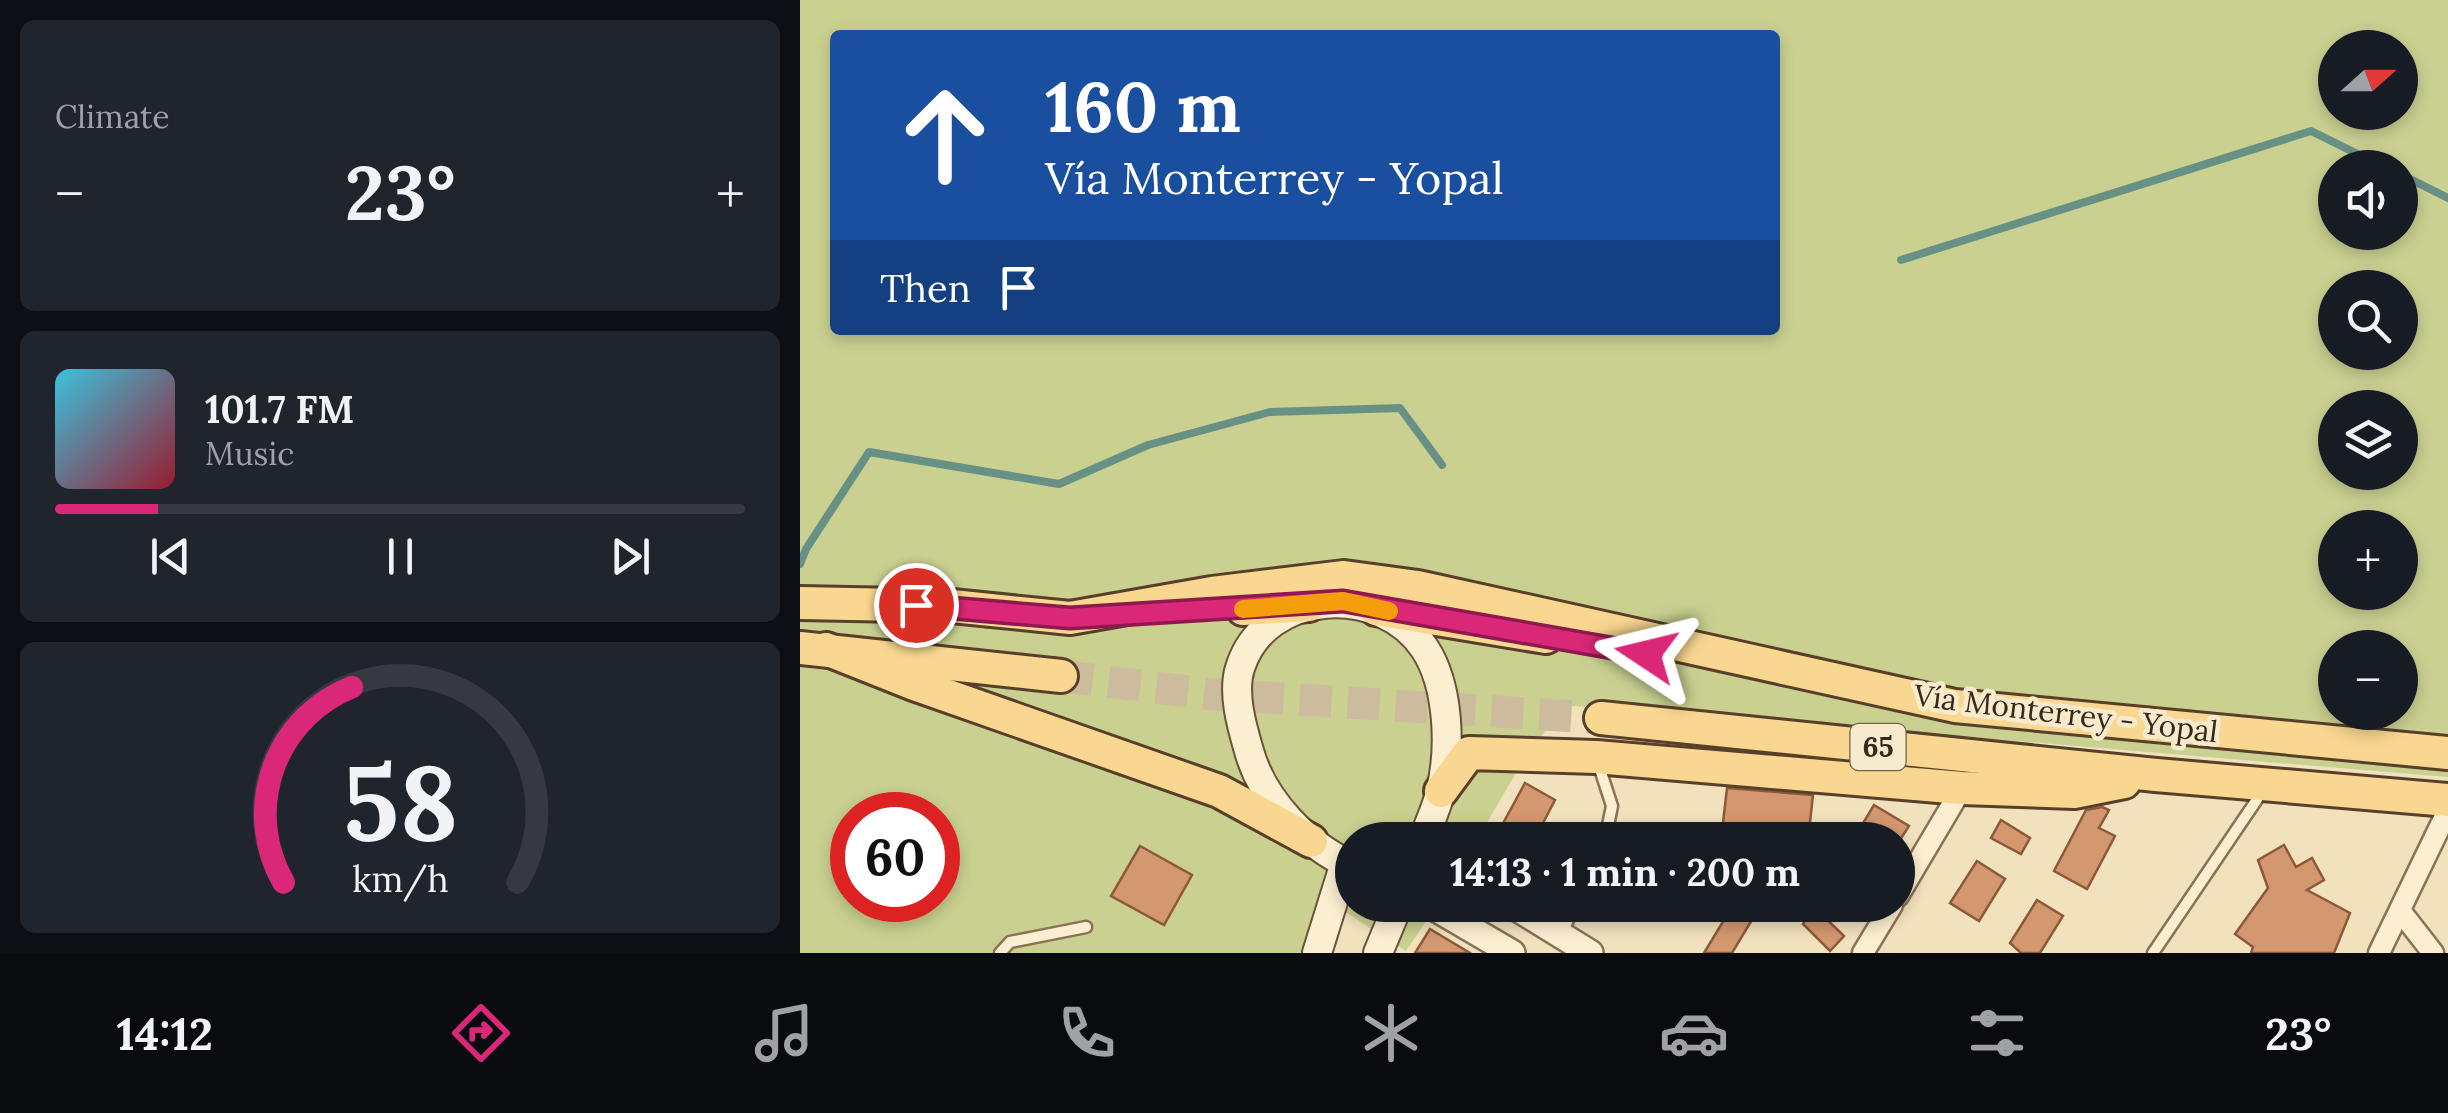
<!DOCTYPE html>
<meta charset="utf-8">
<style>
:root{--surface:#171b24;--page:#20242c;--text:#f1f3f6;--muted:#9ea1a6;--line:#363941;--accent:#db2777}
body{margin:0;font-family:Lora,serif;background:var(--page);color:var(--text);height:100vh;display:flex;flex-direction:column;font-size:38px;white-space:nowrap}
*{box-sizing:border-box;margin:0}
p{font-size:32px;color:var(--muted)}
.icon{flex:none;width:55px;height:55px;fill:none;stroke:currentColor;stroke-width:2;stroke-linecap:round;stroke-linejoin:round}
.map{position:relative;flex:1;overflow:hidden}
.sheet{display:flex;flex-direction:column;gap:20px;padding:20px;background:#0d0f14;width:800px}
.sheet>*{flex:none}
.banner{position:absolute;left:30px;top:30px;width:950px;height:305px;border-radius:10px;box-shadow:0 5px 15px #0003;background:#1a4fa0;color:#fff;overflow:hidden}
.needle{width:65px;rotate:69deg}
.tools{position:absolute;left:1518px;top:30px;display:grid;gap:20px}
.tools a{display:grid;place-items:center;width:100px;height:100px;border-radius:50%;background:var(--surface);box-shadow:0 5px 15px #0003;font-size:50px}
.speed{position:absolute;left:30px;top:792px;display:flex;gap:20px;font-size:50px;font-weight:700;text-align:center}
.speed>*{display:grid;place-content:center;width:130px;height:130px;border-radius:50%;background:var(--surface);box-shadow:0 5px 15px #0003;line-height:1}
.speed .limit{border:15px solid #d22;background:#fff;color:#111}
.pin{position:absolute;display:grid;place-items:center;width:85px;height:85px;color:#fff;margin:-42px;border:5px solid #fff;border-radius:50%;box-shadow:0 2px 10px #0007}
.me{position:absolute;width:110px;margin:-55px;rotate:280deg;stroke-linejoin:round;filter:drop-shadow(0 0 8px #0008)}
.turn{display:flex;align-items:center;gap:35px;height:210px;padding:0 50px;font-size:45px}
.turn .icon{width:130px;height:130px;stroke-width:2.5}
.turn b{display:block;font-size:70px;line-height:85px}
.then{display:flex;align-items:center;height:95px;padding:0 50px;background:#0003;gap:20px;font-size:38px}
.big{font-size:75px;font-weight:800;line-height:1.1}
.sheet .card{flex:1;display:flex;flex-direction:column;justify-content:center;gap:15px;min-width:0;padding:0 35px;border-radius:15px;background:var(--page)}
.sheet .dial{align-items:center;gap:0}
.dial svg{height:260px;overflow:visible;fill:none;stroke:var(--line);stroke-width:7;stroke-linecap:round;text-anchor:middle}
.dial text{fill:var(--text);stroke:none}
.song{display:flex;align-items:center;gap:30px}
.cover{width:120px;height:120px;border-radius:15px;background:linear-gradient(135deg,hsl(190 70% 55%),hsl(350 70% 35%))}
.played{height:10px;border-radius:5px;background:linear-gradient(90deg,var(--accent) 15%,var(--line) 15%)}
.keys{display:flex;justify-content:space-around;direction:ltr}
.heat{display:flex;justify-content:space-between;align-items:center;font-size:55px;direction:ltr}
.trip{position:absolute;left:535px;top:822px;width:580px;height:100px;border-radius:50px;background:var(--surface);box-shadow:0 5px 15px #0003;font-weight:800;line-height:100px;text-align:center}
.dock{display:flex;height:160px;justify-content:space-around;align-items:center;background:#090b0e;color:var(--muted)}
.dock .icon{width:70px;height:70px}
.dock .on{color:var(--accent)}
.dock b{font-size:45px;color:var(--text)}
main{display:flex;flex:1;min-height:0}
.map>svg:first-child{display:block}
.green{fill:#c9d090;fill-rule:evenodd}
.lines{fill:none;stroke-linecap:round;stroke-linejoin:round}
.stream{stroke:#689186;stroke-width:8}
.building{fill:#d39870;stroke:#8c5939;stroke-width:2.5}
.primary-tunnel{stroke:#ccbc9d;stroke-width:32;stroke-dasharray:32 16;stroke-linecap:butt}
.service-casing{stroke:#8b7155;stroke-width:15}
.minor-casing{stroke:#8b7155;stroke-width:25}
.tertiary-casing{stroke:#8b7155;stroke-width:30}
.secondary-casing{stroke:#6c5238;stroke-width:32}
.primary-casing{stroke:#583f2a;stroke-width:38}
.service{stroke:#fceed1;stroke-width:10}
.minor{stroke:#fceed1;stroke-width:20}
.tertiary{stroke:#fceed1;stroke-width:25}
.secondary{stroke:#fceed1;stroke-width:28}
.primary{stroke:#f9d791;stroke-width:32}
.route-casing{stroke:#8e194d;stroke-width:25}
.route{stroke:#db2777;stroke-width:18}
.slow{stroke:#f59e0b;stroke-width:18}
.labels{text-anchor:middle;dominant-baseline:central;stroke-width:9;stroke-linejoin:round;paint-order:stroke}
.shield{fill:#f8ebcd;stroke:#726350;stroke-width:2.5}
.shield-label{font-size:28px;font-weight:bold;fill:#39291b}
.street-label{font-size:30px;fill:#39291b;stroke:#f8ebcd}
</style>
<main>
<section class="sheet">
<div class="card"><p>Climate</p>
<div class="heat"><a>−</a><b class="big">23°</b><a>+</a></div>
</div>
<div class="card">
<div class="song"><i class="cover"></i><div><b>101.7 FM</b><p>Music</p></div></div>
<div class="played"></div>
<div class="keys"><svg class="icon" aria-label="previous" viewBox="0 0 24 24"><path d="M18 5L8 12l10 7zM5 5v14"/></svg><svg class="icon" aria-label="pause" viewBox="0 0 24 24"><path d="M8 5v14M16 5v14"/></svg><svg class="icon" aria-label="next" viewBox="0 0 24 24"><path d="M6 5l10 7-10 7zM19 5v14"/></svg></div>
</div>
<div class="card dial"><svg viewBox="0 0 100 80">
<path d="M14 69A42 42 0 1 1 86 69"/>
<path d="M14 69A42 42 0 0 1 35 9" stroke="#db2777"/>
<text x="50" y="56" font-size="32" font-weight="700">58</text>
<text x="50" y="72" font-size="11">km/h</text>
</svg></div>
</section>
<div class="map">
<svg width="1648" height="953" viewBox="0 0 1648 953">
<rect width="100%" height="100%" fill="#f1e1bd"/>
<!-- green -->
<path class="green" d="M0,0H1648V777L809,707L763,706L717,771L677,840H552V905H637L606,951L525,899L507,953H0ZM35,35H975V330H35ZM1535,48H1600V112H1535ZM1535,168H1600V232H1535ZM1535,288H1600V352H1535ZM1535,408H1600V472H1535ZM1535,528H1600V592H1535ZM1535,648H1600V712H1535ZM52,815H138V900H52Z"/>
<g class="lines">
<!-- stream -->
<g class="stream">
<path d="M1600,174L1648,198"/>
<path d="M1101,260L1511,131L1586,168"/>
<path d="M0,564L6,549L69,452L259,484L348,445L470,412L600,408L642,465"/>
</g>
</g>
<!-- building -->
<g class="building">
<path d="M725,783L755,800L741,827L764,840H694Z"/>
<path d="M927,788L1013,795L1008,840H921Z"/>
<path d="M1074,805L1109,826L1100,840H1053Z"/>
<path d="M1302,807L1309,810L1299,828L1315,836L1287,889L1254,871L1286,810Z"/>
<path d="M1201,820L1230,838L1221,854L1191,838Z"/>
<path d="M1484,845L1496,867L1512,858L1524,880L1507,890L1550,913L1534,953H1451L1453,947L1435,934L1468,888L1458,860Z"/>
<path d="M340,846L392,875L364,925L311,896Z"/>
<path d="M1177,861L1205,879L1179,921L1150,903Z"/>
<path d="M1237,900L1263,916L1240,953H1221L1210,943Z"/>
<path d="M933,905H961L932,953H904Z"/>
<path d="M1013,906L1044,936L1030,951L1003,924Z"/>
<path d="M630,929L670,953H615Z"/>
</g>
<g class="lines">
<!-- primary-tunnel -->
<path class="primary-tunnel" d="M261,676L409,694L801,718"/>
<defs>
<g id="service">
<path d="M798,763L812,806L805,840"/>
<path d="M761,935L775,905"/>
<path d="M200,953L210,942L286,927"/>
<path d="M1353,953L1462,792"/>
</g>
<g id="minor">
<path d="M1098,896L1162,788"/>
<path d="M1601,912L1633,953"/>
<path d="M1063,953L1092,905"/>
<path d="M1579,953L1648,810"/>
</g>
<g id="tertiary">
<path d="M630,905L712,953"/>
<path d="M712,905L790,953"/>
</g>
<g id="secondary">
<path d="M552,866C506,845 463,801 449,751C442,727 432,693 440,668C465,588 582,583 625,649C649,686 651,748 641,790C637,807 629,824 623,840"/>
<path d="M517,953L545,863"/>
<path d="M578,953L598,905"/>
</g>
<g id="primary">
<path d="M0,603L152,606L270,618L412,593L544,577L618,587L1155,706L1648,753"/>
<path d="M443,609L509,605"/>
<path d="M576,609L746,637"/>
<path d="M0,648L261,676"/>
<path d="M26,649L114,684L419,791L511,841"/>
<path d="M801,718L1356,775L1648,800"/>
<path d="M641,791L669,753L796,757L1162,788L1274,792L1324,782"/>
</g>
</defs>
<!-- service casing -->
<use href="#service" class="service-casing"/>
<!-- minor casing -->
<use href="#minor" class="minor-casing"/>
<!-- tertiary casing -->
<use href="#tertiary" class="tertiary-casing"/>
<!-- secondary casing -->
<use href="#secondary" class="secondary-casing"/>
<!-- primary casing -->
<use href="#primary" class="primary-casing"/>
<!-- service -->
<use href="#service" class="service"/>
<!-- minor -->
<use href="#minor" class="minor"/>
<!-- tertiary -->
<use href="#tertiary" class="tertiary"/>
<!-- secondary -->
<use href="#secondary" class="secondary"/>
<!-- primary -->
<use href="#primary" class="primary"/>
</g>
<g class="lines">
<defs>
<path id="route" d="M116,605L270,618L543,601L846,654"/>
</defs>
<!-- route casing -->
<use href="#route" class="route-casing"/>
<!-- route -->
<use href="#route" class="route"/>
<!-- slow -->
<path class="slow" d="M443,609L543,601L589,611"/>
</g>
<g class="labels">
<!-- shield labels -->
<rect class="shield" x="1050.5" y="724" width="55" height="46" rx="8"/>
<g class="shield-label">
<text x="1078" y="747">65</text>
</g>
<!-- street labels -->
<g class="street-label">
<text transform="translate(1266 713) rotate(7)">Vía Monterrey - Yopal</text>
</g>
</g>
</svg>
<div class="tools">
<a><svg class="needle" viewBox="-14 -14 28 28"><path d="M0-13l5 13h-10z" fill="#e53935"/><path d="M0 13l5-13h-10z" fill="#9ea1a6"/></svg></a>
<a><svg class="icon" aria-label="sound" viewBox="0 0 24 24"><path d="M4 9h4l5-4v14l-5-4H4zM17 9q2 3 0 6"/></svg></a>
<a><svg class="icon" aria-label="search" viewBox="0 0 24 24"><circle cx="10" cy="10" r="6"/><path d="M15 15l6 6"/></svg></a>
<a><svg class="icon" aria-label="layers" viewBox="0 0 24 24"><path d="M12 4l9 5-9 5-9-5zM3 14l9 5 9-5"/></svg></a>
<a>+</a>
<a>−</a>
</div>
<div class="speed"><div class="limit">60</div></div>
<div class="pin" style="left:116px;top:605px;background:#d93025"><svg class="icon" aria-label="arrive" viewBox="0 0 24 24"><path d="M6 21V4h12l-3 4 3 4H6"/></svg></div>
<svg class="me" style="left:846px;top:654px" viewBox="-20 -20 40 40"><path d="M0-17L14 15 0 8-14 15z" fill="#db2777" stroke="#fff" stroke-width="4"/></svg>
<div class="trip">14:13 · 1 min · 200 m</div>
<div class="banner">
<div class="turn"><svg class="icon" aria-label="ahead" viewBox="0 0 24 24"><path d="M12 20V5M6 11l6-6 6 6"/></svg><div><b>160 m</b>Vía Monterrey - Yopal</div></div>
<div class="then">Then<svg class="icon" aria-label="arrive" viewBox="0 0 24 24"><path d="M6 21V4h12l-3 4 3 4H6"/></svg></div>
</div>
</div>
</main>
<nav class="dock">
<b>14:12</b>
<svg class="icon on" aria-label="directions" viewBox="0 0 24 24"><path d="M12 3l9 9-9 9-9-9zM9 14v-3h6M13 9l2 2-2 2"/></svg>
<svg class="icon" aria-label="music" viewBox="0 0 24 24"><path d="M9 18V5l10-2v13"/><circle cx="6" cy="18" r="3"/><circle cx="16" cy="16" r="3"/></svg>
<svg class="icon" aria-label="phone" viewBox="0 0 24 24"><path d="M5 4h4l2 5-3 2q2 4 5 5l2-3 5 2v4C11 20 4 13 5 4z"/></svg>
<svg class="icon" aria-label="climate" viewBox="0 0 24 24"><path d="M12 3v18M4 7l16 10M4 17L20 7"/></svg>
<svg class="icon" aria-label="car" viewBox="0 0 24 24"><path d="M5 17H2v-5l4-1 3-4h7l3 4 3 1v5h-3M9 17h6M6 11h13"/><circle cx="7" cy="17" r="2"/><circle cx="17" cy="17" r="2"/></svg>
<svg class="icon" aria-label="filters" viewBox="0 0 24 24"><path d="M4 7h16M4 17h16"/><circle cx="9" cy="7" r="2"/><circle cx="15" cy="17" r="2"/></svg>
<b>23°</b>
</nav>
